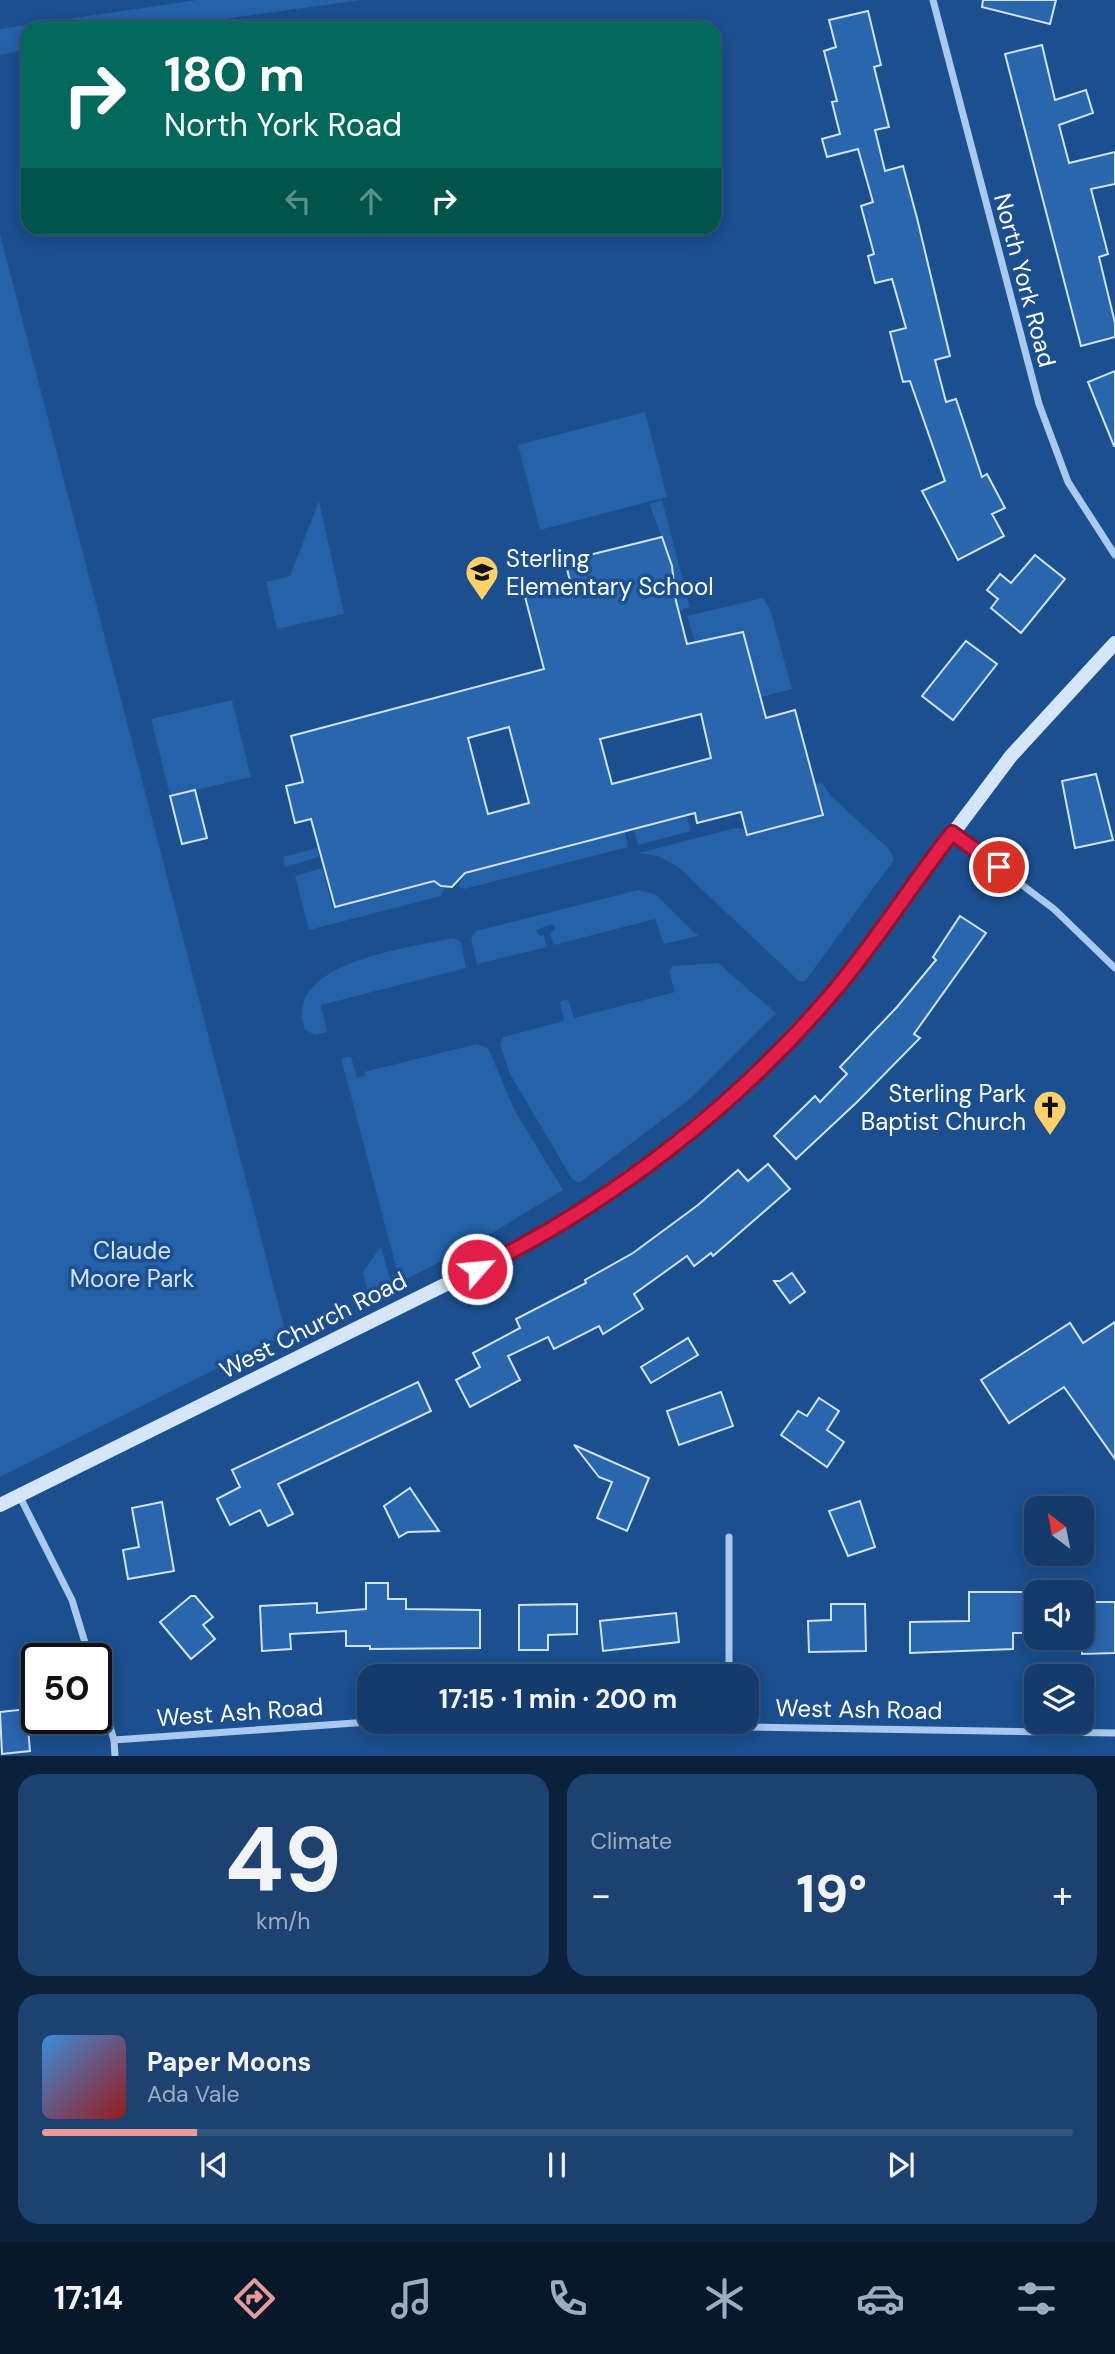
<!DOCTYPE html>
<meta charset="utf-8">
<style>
:root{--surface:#143b6b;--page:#1d4271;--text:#f1f3f6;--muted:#9dadc1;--line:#33557e;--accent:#e69b98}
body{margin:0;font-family:"DM Sans",sans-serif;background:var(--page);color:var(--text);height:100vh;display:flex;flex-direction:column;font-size:26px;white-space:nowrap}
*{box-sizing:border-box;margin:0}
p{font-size:23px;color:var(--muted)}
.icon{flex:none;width:38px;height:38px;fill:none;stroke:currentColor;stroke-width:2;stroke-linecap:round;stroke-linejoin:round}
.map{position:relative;height:1756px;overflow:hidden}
.sheet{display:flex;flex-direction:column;gap:18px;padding:18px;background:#0b203b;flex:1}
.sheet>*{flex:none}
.guide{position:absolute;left:21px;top:21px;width:700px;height:214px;border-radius:21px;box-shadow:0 4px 18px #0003,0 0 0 2px var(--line);background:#00695c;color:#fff;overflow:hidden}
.needle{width:46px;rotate:328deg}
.buttons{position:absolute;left:1024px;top:1496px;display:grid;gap:14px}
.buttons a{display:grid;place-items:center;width:70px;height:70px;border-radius:14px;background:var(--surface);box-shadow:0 4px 18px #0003,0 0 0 2px var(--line);font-size:35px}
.speed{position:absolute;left:21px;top:1643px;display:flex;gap:14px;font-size:35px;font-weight:700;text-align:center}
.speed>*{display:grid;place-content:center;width:91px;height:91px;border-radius:50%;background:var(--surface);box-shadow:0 4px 18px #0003,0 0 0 2px var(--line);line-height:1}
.speed .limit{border:4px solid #111;border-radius:10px;background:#fff;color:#111}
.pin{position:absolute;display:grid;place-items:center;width:60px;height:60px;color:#fff;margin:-30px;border:4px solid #fff;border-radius:50%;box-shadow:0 2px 7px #0007}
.me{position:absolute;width:77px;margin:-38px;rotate:63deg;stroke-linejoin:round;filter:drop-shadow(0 0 5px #0008)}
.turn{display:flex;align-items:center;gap:24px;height:147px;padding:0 28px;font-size:32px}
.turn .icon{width:91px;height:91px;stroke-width:2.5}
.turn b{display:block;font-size:49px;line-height:60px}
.lanes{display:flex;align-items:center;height:66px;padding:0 28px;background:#0003;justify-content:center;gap:35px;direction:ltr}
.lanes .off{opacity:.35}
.big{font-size:52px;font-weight:700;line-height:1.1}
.sheet .tile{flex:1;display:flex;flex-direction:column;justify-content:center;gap:10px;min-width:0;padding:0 24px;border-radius:21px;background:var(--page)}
.sheet .dial{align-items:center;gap:0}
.dial b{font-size:91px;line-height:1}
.song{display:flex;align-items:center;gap:21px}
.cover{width:84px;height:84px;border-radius:10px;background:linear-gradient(135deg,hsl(210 70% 55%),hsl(0 70% 35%))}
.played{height:7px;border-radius:4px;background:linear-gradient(90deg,var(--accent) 15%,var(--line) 15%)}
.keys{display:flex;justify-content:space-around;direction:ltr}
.heat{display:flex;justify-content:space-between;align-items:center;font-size:38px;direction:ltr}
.sheet .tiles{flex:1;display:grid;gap:18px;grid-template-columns:1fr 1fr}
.tile:last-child{grid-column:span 2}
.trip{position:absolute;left:357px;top:1664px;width:402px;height:70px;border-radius:21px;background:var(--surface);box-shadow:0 4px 18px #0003,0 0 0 2px var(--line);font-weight:700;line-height:70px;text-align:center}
.tab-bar{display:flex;height:112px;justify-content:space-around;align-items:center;background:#08182b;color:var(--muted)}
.tab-bar .icon{width:49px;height:49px}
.tab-bar .current{color:var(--accent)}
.tab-bar b{font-size:32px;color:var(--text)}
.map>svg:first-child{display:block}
.green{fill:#2461a8}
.building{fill:#2a66ad;stroke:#cfe3fa;stroke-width:2;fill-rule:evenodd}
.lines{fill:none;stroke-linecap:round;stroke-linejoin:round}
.minor{stroke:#a9c9ee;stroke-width:7}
.secondary{stroke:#d6e6fa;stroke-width:14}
.route-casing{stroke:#92132f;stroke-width:18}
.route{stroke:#e11d48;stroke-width:12}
.labels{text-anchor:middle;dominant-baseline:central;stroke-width:7;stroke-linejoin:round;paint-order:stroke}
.street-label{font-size:24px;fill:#fff;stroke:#1b4f8f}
.poi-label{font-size:24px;fill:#fff;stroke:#1b4f8f;text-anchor:start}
.park-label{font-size:24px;fill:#cfe3fa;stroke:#1b4f8f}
</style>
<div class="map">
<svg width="1115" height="1756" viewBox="0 0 1115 1756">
<rect width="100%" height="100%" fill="#1b4f8f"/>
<!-- green -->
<g class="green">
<path d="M197,0H362L158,28H28V49L0,55V29Z"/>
<path d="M0,234L286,1334L0,1477Z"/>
<path d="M645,412L667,497L540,530L518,445Z"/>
<path d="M662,500L690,607L680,611L675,601L678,599C676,589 675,577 672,566C666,544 656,526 650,504Z"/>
<path d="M319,501L344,614L277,629L266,582L290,576Z"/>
<path d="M763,598L770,609L792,689L761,697L743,632L695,642L687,616Z"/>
<path d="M232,700L251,777L170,796L151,719Z"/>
<path d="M822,783L831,796L890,850L894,860L805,981H799L678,867L658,856L639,853L735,828L743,829L747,835L823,816L815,784Z"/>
<path d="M687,816L691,831L638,845L634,830Z"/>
<path d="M625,832L628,847L464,889L458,886L466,873Z"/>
<path d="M317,848L319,857L285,867L283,857Z"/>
<path d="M322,868L333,908L433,882L445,889L441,896L309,930L295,876Z"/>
<path d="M638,890L655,894L698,936L664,944L655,919L554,945L550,934L556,928L552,924L536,930L540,936L544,935L547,947L477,964L471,939L476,931Z"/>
<path d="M452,938L461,942L466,968L321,1005L327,1032L315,1035L305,1030C280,962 411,948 452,938Z"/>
<path d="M718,963L776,1013L691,1098L579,1183L572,1179L510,1074L500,1045L503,1037L564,1021L560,1002L564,1000H568L574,1018L675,992L669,971L673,966Z"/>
<path d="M477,1044L488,1048L515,1111L563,1190L464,1250L400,1282L341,1058L351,1057L357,1078L366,1075L364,1072Z"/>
<path d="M381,1246L392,1286L374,1294L367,1290L363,1272Z"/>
</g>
<!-- building -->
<g class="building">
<path d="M983,0H1056L1050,24L982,7Z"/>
<path d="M868,11L881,65L874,67L889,127L875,130L885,171L903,166L917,218L950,356L935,360L946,402L956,399L982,477L987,474L1005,508L992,514L1004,536L958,560L922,491L945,481L910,381L903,382L890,332L906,328L892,279L875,283L868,256L874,254L861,206L873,202L858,149L827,157L822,139L840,134L832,102L837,101L824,51L836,47L829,20Z"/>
<path d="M1042,45L1055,100L1086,90L1093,113L1059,125L1069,163L1115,152V184L1091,189L1108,254L1099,257L1115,323V337L1081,346L1005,54Z"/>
<path d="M1115,371V446H1114L1088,382Z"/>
<path d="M662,537L672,566L676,601L687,644L743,632L766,718L795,710L823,815L747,835L741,812L697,823L695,813L465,873L452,887L441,886L434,881L335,907L311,819L295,823L286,786L303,782L291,736L544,669L524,593L570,581L565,561ZM701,714L711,758L612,784L600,739ZM509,727L529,803L488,814L468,738Z"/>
<path d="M1035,555L1065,579L1021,633L991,608L998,599L987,590L1000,574L1011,583Z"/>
<path d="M966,641L997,664L953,720L922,696Z"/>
<path d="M1096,774L1113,840L1075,848L1062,781Z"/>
<path d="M195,790L207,838L182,844L170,796Z"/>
<path d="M960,916L986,933L914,1034L920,1038L856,1103L796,1159L774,1136L815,1096L820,1102L847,1074L840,1067L897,1007L936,960L933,957Z"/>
<path d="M768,1164L790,1189L713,1256L711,1253L694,1266L687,1256L634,1294L643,1309L603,1334L599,1326L554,1349L548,1337L508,1356L520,1380L470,1407L456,1380L480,1367L473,1353L520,1328L516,1319L586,1283L585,1280L633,1253L698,1205L738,1170L748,1181Z"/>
<path d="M792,1273L805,1292L790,1303L774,1281H780Z"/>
<path d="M1115,1322V1459L1064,1387L1009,1423L981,1380L1070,1323L1083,1343Z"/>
<path d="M688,1338L698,1355L651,1383L641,1367Z"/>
<path d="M418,1382L431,1411L278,1484L293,1514L268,1526L260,1510L230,1525L217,1499L240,1487L232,1470Z"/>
<path d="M721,1392L733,1426L679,1445L667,1411Z"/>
<path d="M819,1398L839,1411L827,1430L844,1442L827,1467L781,1435L798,1411L807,1416Z"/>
<path d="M574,1445L649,1478L627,1531L597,1518L612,1482L599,1477Z"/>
<path d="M410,1488L439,1531L408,1532L399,1537L384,1506Z"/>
<path d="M860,1501L875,1547L848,1556L829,1511Z"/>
<path d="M162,1502L174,1571L128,1579L123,1550L139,1547L132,1508Z"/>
<path d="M366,1583H388V1599H406V1609L480,1610V1648L370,1649V1646H346V1631L290,1634L291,1649L262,1651L260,1606L317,1603V1613L366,1609Z"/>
<path d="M969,1592H1036V1633H1013V1649L910,1653V1622L969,1621Z"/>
<path d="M191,1596H195L213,1617L203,1625L215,1639L191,1659L160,1622Z"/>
<path d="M1090,1602H1115V1653L1082,1654V1616H1091Z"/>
<path d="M577,1604V1634L548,1635V1650H519V1605Z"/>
<path d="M831,1604H865L866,1651L809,1652L808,1621L831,1620Z"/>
<path d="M676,1613L679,1642L603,1651L600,1621Z"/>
<path d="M37,1708V1727L28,1728L30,1751L2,1754L0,1712Z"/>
</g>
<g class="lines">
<!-- minor -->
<g class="minor">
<path d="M933,0L1039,404L1068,482L1115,555"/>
<path d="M953,833L1054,909L1115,968"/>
<path d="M19,1495L72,1600L90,1659"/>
<path d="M729,1676V1537"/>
<path d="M96,1680L114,1740L115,1756"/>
<path d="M435,1722L1115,1733"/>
<path d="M114,1740L369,1722"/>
</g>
<!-- secondary -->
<path class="secondary" d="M0,1505L501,1257L584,1208L661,1154L747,1083L836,989L1011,756L1115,643"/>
</g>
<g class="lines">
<defs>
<path id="route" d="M477,1269C612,1203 738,1105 835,990C877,940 912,884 952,833L999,867"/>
</defs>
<!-- route casing -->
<use href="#route" class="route-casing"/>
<!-- route -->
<use href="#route" class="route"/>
</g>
<!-- icons -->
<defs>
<symbol id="school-pin" viewBox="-11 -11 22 30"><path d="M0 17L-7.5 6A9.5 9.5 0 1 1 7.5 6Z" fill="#ffd166" stroke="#1b4f8f"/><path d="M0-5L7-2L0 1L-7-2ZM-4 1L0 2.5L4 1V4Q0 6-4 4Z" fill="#111"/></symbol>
<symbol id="church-pin" viewBox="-11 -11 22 30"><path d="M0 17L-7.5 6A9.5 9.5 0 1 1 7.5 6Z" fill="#ffd166" stroke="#1b4f8f"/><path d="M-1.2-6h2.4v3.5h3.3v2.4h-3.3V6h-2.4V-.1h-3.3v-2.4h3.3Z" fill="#111"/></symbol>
</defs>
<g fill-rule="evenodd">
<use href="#school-pin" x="463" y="553" width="38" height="52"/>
<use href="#church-pin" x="1031" y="1088" width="38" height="52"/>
</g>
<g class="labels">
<!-- street labels -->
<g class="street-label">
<text transform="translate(1025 280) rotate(75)">North York Road</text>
<text transform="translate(313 1325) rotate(-27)">West Church Road</text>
<text transform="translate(859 1709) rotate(1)">West Ash Road</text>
<text transform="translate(240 1712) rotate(-4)">West Ash Road</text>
</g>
<!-- poi labels -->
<g class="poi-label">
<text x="506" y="558">Sterling<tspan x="506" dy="28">Elementary School</tspan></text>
<text x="1026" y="1093" text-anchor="end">Sterling Park<tspan x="1026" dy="28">Baptist Church</tspan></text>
</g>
<!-- park labels -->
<g class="park-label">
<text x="132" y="1250">Claude<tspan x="132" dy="28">Moore Park</tspan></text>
</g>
</g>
</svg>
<div class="buttons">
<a><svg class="needle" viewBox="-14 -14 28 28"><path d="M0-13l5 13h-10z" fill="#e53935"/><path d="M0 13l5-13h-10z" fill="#9dadc1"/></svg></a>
<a><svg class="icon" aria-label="sound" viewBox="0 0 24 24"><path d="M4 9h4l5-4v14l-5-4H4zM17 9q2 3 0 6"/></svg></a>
<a><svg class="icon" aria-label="layers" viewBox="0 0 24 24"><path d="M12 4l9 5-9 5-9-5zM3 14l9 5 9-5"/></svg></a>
</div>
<div class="speed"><div class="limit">50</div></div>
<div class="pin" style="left:999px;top:867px;background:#d93025"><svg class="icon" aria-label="arrive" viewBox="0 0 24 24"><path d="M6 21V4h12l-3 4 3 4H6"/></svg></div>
<svg class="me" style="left:477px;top:1269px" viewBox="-20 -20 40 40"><circle r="17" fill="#e11d48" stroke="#fff" stroke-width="3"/><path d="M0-11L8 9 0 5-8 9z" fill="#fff"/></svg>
<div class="trip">17:15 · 1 min · 200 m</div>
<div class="guide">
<div class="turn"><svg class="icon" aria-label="right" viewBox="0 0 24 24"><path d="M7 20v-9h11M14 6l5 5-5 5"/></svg><div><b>180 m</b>North York Road</div></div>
<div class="lanes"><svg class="icon off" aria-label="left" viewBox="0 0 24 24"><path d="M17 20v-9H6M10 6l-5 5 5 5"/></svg><svg class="icon off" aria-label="ahead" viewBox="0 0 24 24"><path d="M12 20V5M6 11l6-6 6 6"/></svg><svg class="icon" aria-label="right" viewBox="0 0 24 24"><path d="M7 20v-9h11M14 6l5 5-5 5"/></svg></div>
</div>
</div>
<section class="sheet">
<div class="tiles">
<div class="tile dial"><b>49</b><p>km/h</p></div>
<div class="tile"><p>Climate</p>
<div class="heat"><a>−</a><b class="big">19°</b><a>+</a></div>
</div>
<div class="tile">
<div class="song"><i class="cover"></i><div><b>Paper Moons</b><p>Ada Vale</p></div></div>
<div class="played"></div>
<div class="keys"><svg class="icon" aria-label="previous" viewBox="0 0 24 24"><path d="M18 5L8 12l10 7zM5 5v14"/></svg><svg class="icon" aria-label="pause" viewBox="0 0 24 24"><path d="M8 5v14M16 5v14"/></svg><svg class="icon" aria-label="next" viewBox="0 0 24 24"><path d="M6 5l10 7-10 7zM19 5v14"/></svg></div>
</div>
</div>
</section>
<nav class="tab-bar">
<b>17:14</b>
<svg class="icon current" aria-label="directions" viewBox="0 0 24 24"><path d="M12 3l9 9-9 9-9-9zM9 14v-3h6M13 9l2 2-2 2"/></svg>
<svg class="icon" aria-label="music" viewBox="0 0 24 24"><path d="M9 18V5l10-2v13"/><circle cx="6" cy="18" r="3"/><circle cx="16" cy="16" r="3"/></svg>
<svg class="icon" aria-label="phone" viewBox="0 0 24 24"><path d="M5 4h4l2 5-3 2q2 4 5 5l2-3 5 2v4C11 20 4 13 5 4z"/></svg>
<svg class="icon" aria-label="climate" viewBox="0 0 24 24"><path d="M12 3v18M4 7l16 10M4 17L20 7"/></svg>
<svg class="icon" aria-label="car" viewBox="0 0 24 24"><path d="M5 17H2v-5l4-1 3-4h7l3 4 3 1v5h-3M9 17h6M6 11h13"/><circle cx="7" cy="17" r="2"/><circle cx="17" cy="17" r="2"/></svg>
<svg class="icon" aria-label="filters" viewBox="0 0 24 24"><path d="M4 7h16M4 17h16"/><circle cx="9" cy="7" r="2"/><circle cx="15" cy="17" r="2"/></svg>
</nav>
